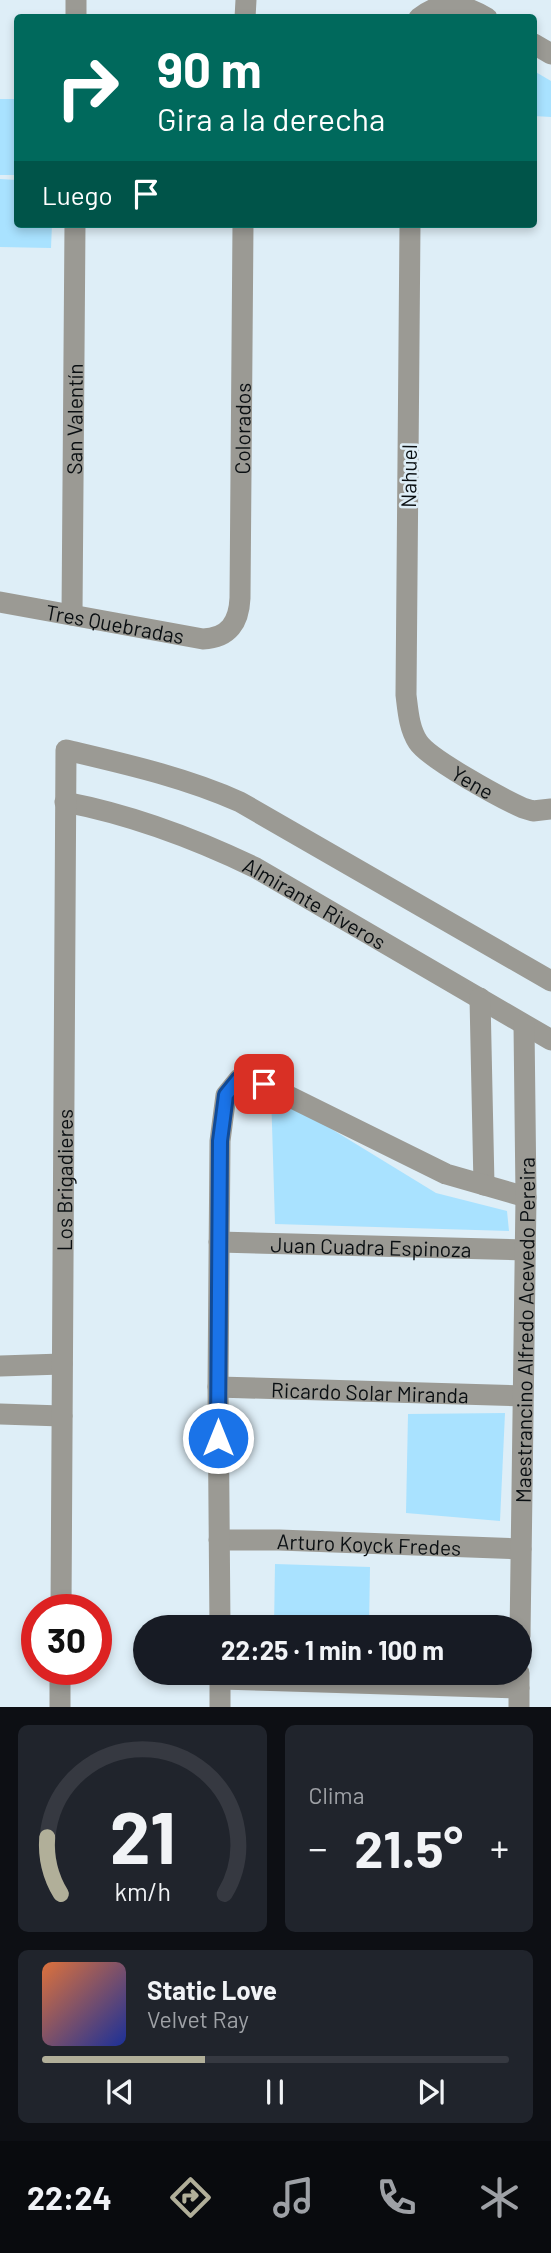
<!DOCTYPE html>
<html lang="es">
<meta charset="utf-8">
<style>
:root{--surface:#171b24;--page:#20242c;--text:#f1f3f6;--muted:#9ea1a6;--line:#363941;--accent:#b1af99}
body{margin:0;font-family:Barlow,sans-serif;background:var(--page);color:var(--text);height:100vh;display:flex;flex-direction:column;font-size:26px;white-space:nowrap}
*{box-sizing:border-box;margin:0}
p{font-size:23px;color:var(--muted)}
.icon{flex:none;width:38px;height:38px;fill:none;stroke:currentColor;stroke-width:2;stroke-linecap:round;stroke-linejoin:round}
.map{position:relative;height:1707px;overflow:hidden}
.side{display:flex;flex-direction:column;gap:18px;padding:18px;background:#0d0f14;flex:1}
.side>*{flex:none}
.top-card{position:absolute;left:14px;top:14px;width:523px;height:214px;border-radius:7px;box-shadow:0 4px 10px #0003;background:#00695c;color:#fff;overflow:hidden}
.speed{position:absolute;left:21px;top:1594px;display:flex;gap:14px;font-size:35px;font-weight:700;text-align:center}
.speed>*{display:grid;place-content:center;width:91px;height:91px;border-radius:50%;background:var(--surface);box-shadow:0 4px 10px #0003;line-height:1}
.speed .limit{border:10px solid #d22;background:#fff;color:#111}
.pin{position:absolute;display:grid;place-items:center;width:60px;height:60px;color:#fff;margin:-30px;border-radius:14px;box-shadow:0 4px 10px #0006}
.me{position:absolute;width:77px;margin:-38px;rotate:0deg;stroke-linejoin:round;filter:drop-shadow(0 0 5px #0008)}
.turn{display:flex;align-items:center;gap:24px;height:147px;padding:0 28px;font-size:32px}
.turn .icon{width:91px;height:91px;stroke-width:2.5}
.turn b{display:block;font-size:49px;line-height:60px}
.then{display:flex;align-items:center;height:66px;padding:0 28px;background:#0003;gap:14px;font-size:26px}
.big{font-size:52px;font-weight:700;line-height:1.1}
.side .card{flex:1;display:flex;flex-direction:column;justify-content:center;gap:10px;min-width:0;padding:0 24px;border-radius:10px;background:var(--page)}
.side .dial{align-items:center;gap:0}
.dial svg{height:182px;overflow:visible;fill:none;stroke:var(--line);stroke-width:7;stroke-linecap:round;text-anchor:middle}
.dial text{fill:var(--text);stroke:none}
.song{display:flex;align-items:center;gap:21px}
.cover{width:84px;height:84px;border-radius:10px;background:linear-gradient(135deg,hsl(20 70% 55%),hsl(230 70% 35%))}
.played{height:7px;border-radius:4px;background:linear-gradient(90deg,var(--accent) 35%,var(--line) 35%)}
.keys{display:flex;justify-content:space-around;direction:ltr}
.heat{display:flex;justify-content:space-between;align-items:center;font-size:38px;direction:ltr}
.side .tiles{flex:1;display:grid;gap:18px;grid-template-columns:1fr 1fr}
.card:last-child{grid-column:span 2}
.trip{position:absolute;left:133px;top:1615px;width:399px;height:70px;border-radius:35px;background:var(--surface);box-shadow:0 4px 10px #0003;font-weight:700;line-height:70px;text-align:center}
.tab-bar{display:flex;height:112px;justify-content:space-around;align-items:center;background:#090b0e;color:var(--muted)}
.tab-bar .icon{width:49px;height:49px}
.tab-bar .selected{color:var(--accent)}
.tab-bar b{font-size:32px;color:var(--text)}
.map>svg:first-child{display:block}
.green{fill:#a9e2ff}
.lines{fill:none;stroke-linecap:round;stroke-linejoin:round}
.street{stroke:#9b9a94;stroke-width:21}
.route-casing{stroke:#114b97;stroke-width:18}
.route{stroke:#1a73e8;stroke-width:12}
.labels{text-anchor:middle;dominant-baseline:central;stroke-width:5;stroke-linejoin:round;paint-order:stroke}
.street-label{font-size:21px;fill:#0a0f12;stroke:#deeef7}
</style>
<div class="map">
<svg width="551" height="1707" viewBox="0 0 551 1707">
<rect width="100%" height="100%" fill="#deeef7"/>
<!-- green -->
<g class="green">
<path d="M534,71L551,81V117L534,116Z"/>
<rect x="0" y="99" width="17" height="76"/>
<path d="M0,179L17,180L18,224H52L51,248L0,247Z"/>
<path d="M271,1092L436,1193L507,1211L509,1231L275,1224Z"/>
<path d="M505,1413L500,1521L406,1513L408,1414Z"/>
<path d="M275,1564L370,1567L369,1627H274Z"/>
</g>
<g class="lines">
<!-- street -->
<g class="street">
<path d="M76,18V0"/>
<path d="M245,18L246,0"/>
<path d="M419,18C442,0 462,3 487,18"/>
<path d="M534,44L551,54"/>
<path id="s1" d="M410,224L406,695C408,711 409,728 418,742C429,759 501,798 523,808L533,811L551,809"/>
<path id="s2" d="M0,602L203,639C229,638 239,622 240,598L243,224"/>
<path id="s3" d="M72,615L75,224"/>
<path id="s4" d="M65,802C133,815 194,838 256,868L551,1040"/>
<path d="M480,998L484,1185"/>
<path id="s5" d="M219,1242L525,1250"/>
<path d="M0,1366L62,1364"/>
<path id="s6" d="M218,1387L523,1396"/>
<path d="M0,1414L62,1416"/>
<path id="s7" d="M219,1540H279L521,1549"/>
<path id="s8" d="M61,1610L66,750C125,764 184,777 240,802L551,981"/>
<path d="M220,1628L218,1387L220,1141L226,1095L239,1079L264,1084L446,1174L526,1197"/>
<path id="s9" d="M520,1636L526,1197L524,1025"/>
<path d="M220,1673V1707"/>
<path d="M220,1679L519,1688"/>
<path d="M60,1707V1670"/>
<path d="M519,1707V1673"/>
</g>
</g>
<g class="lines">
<defs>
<path id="route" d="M218,1438L220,1141L226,1095L239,1079L264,1084"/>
</defs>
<!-- route casing -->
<use href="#route" class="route-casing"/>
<!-- route -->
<use href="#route" class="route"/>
</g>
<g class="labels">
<!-- street labels -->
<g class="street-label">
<text stroke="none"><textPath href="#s3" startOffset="196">San Valentín</textPath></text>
<text stroke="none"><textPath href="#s2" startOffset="438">Colorados</textPath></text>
<text transform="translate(408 476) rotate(-89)">Nahuel</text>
<text stroke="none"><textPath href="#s2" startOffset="117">Tres Quebradas</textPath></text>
<text stroke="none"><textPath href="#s1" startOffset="588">Yene</textPath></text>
<text stroke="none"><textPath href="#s4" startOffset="271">Almirante Riveros</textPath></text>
<text stroke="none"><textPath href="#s8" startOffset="430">Los Brigadieres</textPath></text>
<text stroke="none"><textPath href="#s5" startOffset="152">Juan Cuadra Espinoza</textPath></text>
<text stroke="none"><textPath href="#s9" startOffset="306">Maestrancino Alfredo Acevedo Pereira</textPath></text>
<text stroke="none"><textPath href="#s6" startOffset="152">Ricardo Solar Miranda</textPath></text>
<text stroke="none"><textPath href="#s7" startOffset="150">Arturo Koyck Fredes</textPath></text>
</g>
</g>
</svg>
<div class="speed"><div class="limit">30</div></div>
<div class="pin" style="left:264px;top:1084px;background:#d93025"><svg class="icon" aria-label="arrive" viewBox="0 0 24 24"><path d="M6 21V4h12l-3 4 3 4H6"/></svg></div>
<svg class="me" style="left:218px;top:1438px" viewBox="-20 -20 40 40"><circle r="17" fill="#1a73e8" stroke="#fff" stroke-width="3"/><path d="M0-11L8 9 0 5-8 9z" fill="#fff"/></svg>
<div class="trip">22:25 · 1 min · 100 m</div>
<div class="top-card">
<div class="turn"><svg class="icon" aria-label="right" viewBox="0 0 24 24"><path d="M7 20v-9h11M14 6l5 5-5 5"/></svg><div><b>90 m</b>Gira a la derecha</div></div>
<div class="then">Luego<svg class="icon" aria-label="arrive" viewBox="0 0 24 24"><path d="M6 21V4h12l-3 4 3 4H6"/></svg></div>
</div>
</div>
<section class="side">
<div class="tiles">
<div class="card dial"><svg viewBox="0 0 100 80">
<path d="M14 69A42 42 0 1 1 86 69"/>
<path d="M14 69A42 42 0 0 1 8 44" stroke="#b1af99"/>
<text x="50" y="56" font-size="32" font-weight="700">21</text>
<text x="50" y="72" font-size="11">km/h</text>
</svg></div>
<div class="card"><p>Clima</p>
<div class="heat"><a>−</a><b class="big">21.5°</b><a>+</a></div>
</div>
<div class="card">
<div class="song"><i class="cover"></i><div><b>Static Love</b><p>Velvet Ray</p></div></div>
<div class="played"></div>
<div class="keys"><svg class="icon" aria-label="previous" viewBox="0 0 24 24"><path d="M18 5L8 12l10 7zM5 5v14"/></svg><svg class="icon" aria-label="pause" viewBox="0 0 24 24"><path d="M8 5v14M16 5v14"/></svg><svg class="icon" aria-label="next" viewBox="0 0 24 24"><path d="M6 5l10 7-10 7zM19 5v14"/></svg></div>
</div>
</div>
</section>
<nav class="tab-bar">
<b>22:24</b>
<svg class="icon selected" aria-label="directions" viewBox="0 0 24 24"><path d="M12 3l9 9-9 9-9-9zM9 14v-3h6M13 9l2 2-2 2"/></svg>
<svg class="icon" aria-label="music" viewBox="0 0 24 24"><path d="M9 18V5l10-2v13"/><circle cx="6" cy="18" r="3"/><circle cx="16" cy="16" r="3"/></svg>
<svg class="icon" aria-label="phone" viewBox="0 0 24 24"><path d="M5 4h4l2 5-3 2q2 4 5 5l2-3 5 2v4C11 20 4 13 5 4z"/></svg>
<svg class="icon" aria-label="climate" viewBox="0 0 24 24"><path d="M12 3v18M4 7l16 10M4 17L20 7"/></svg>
</nav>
